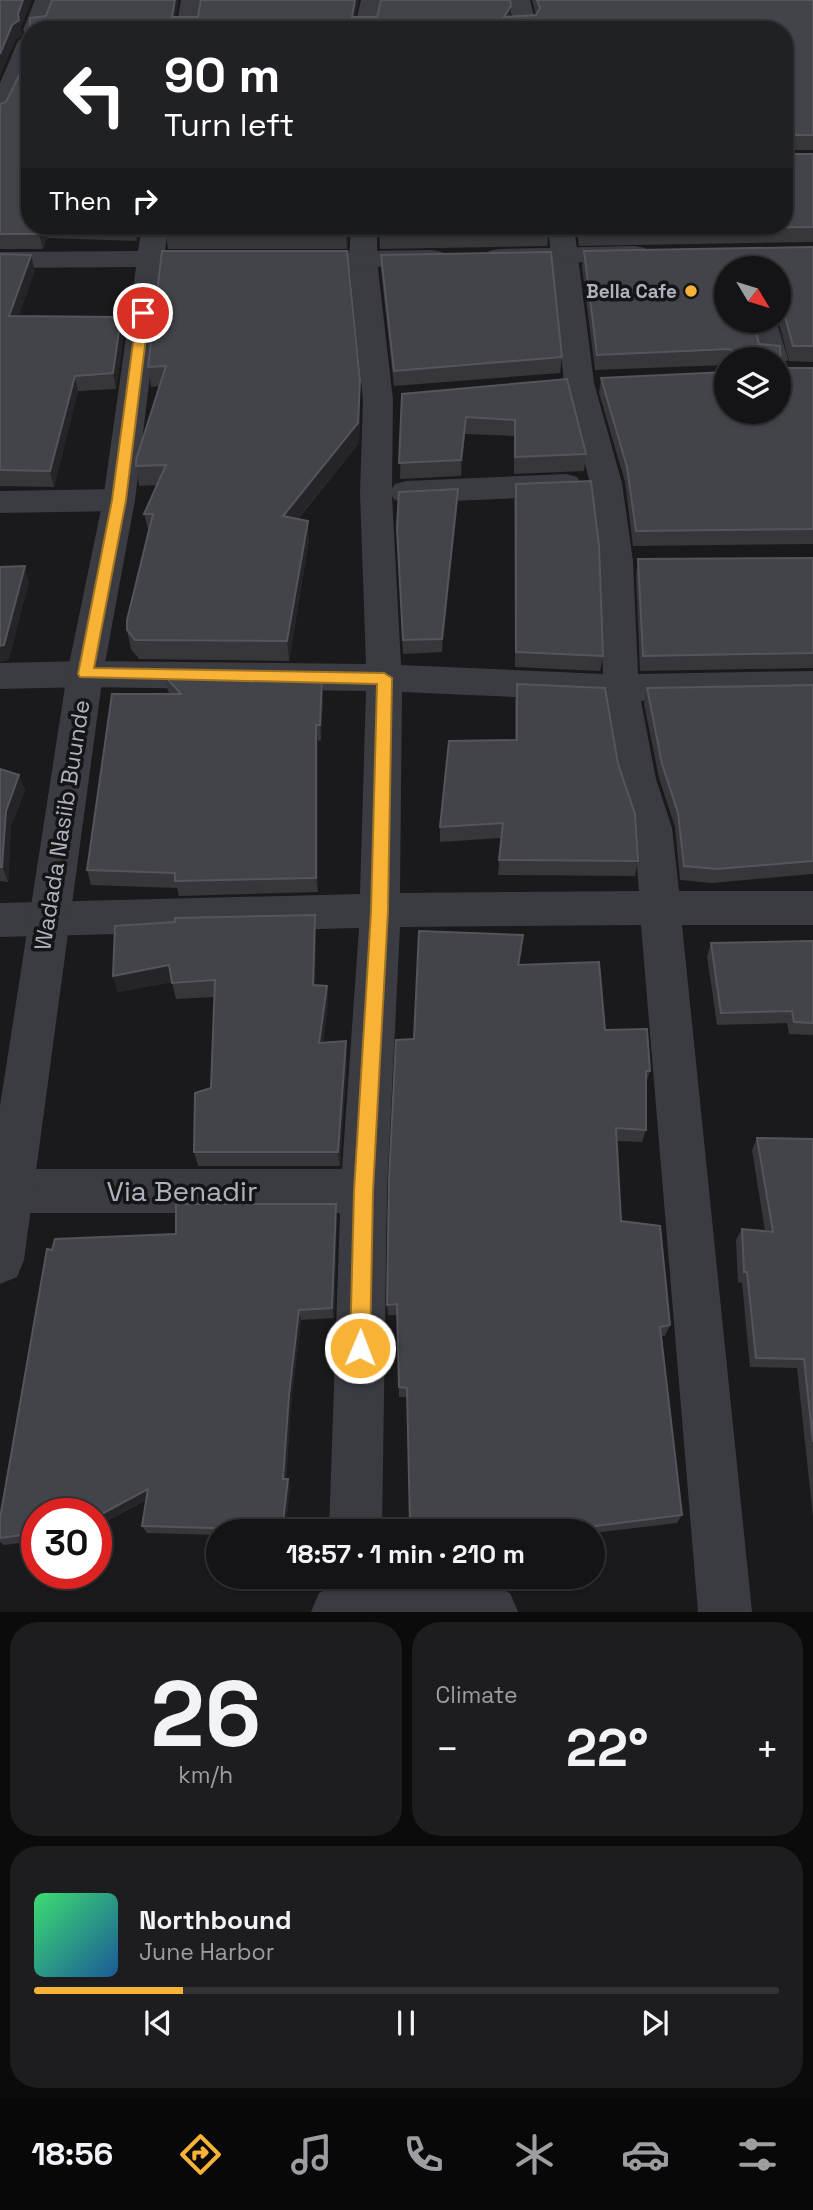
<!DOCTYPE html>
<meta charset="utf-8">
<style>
:root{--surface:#141416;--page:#1d1d1f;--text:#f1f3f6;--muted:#9d9ea1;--line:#333335;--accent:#f8b337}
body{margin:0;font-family:"Space Grotesk",sans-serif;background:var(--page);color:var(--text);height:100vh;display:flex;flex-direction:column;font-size:26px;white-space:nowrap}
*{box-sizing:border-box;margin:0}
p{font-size:23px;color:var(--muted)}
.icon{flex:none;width:38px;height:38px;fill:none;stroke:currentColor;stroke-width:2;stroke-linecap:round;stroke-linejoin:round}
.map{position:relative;height:1612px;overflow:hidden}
.side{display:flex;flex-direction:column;gap:10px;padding:10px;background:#0b0b0c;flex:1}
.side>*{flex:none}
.guide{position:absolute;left:21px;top:21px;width:772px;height:214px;border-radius:28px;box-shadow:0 2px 5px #0004,0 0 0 2px var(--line);background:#202124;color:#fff;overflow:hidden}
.needle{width:46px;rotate:128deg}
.controls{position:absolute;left:714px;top:256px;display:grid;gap:14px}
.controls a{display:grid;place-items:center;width:77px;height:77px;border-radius:50%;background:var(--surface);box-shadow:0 2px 5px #0004,0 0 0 2px var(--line);font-size:35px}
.speed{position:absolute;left:21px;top:1498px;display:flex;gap:14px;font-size:35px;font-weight:700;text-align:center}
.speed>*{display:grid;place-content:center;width:91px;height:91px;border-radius:50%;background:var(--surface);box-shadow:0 2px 5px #0004,0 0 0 2px var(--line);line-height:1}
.speed .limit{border:10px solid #d22;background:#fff;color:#111}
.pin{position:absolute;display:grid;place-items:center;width:60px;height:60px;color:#fff;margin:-30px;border:4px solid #fff;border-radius:50%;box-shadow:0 2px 7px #0007}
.me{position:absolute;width:77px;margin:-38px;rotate:1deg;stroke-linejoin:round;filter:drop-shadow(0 0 5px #0008)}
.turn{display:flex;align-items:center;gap:24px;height:147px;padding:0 28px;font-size:32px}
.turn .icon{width:91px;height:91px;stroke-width:2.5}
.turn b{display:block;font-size:49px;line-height:60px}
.then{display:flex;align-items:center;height:66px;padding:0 28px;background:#0003;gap:14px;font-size:26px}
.big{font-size:52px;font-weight:700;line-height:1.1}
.side .widget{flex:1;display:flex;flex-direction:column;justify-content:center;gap:10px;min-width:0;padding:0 24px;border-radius:28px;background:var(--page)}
.side .dial{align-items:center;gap:0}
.dial b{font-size:91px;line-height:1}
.song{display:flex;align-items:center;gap:21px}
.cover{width:84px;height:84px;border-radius:10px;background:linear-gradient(135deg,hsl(140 70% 55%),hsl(210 70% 35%))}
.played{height:7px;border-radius:4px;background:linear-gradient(90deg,var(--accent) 20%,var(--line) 20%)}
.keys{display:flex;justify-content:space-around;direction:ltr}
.heat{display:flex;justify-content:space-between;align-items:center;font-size:38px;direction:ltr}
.side .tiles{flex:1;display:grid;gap:10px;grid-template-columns:1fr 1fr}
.widget:last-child{grid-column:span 2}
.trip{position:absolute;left:206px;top:1519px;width:399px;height:70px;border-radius:35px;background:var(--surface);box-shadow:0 2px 5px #0004,0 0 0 2px var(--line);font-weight:700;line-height:70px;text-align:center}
.menu{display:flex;height:112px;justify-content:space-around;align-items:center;background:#080809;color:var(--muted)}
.menu .icon{width:49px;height:49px}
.menu .current{color:var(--accent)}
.menu b{font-size:32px;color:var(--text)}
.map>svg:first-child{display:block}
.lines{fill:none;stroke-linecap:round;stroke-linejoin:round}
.minor{fill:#3b3c42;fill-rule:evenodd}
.tertiary{fill:#3b3c42;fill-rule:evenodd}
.wall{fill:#36363b}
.shaded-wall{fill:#252529}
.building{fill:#434449;stroke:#53555b;stroke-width:2}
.route{fill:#f8b337;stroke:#a17424;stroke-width:2}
.poi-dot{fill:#f8b337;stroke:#151518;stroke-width:2.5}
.labels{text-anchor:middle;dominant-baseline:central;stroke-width:7;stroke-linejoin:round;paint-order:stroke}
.far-poi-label{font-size:19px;font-weight:bold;fill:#adb2bd;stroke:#151518;text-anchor:end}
.street-label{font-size:23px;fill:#adb2bd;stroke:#151518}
.near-street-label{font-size:28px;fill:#adb2bd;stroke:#151518}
</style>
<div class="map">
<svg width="813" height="1612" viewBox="0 0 813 1612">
<rect width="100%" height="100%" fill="#1a1a1d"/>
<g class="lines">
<!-- minor -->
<g class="minor">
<path d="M35,0H57L46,30H30V69L12,110L9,115L0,117V83L18,41L26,35L23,30Z"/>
<path d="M361,0H383L376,30H354Z"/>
<path d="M508,0H530L536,23L533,28L505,30L513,21Z"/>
<path d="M351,226H377V260L393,400L392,488L395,484L406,481L566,474L577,477L582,485L577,493L566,496L406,503L395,500L392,496L401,665L603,674L599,561L590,483L564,383L548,226H574L594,383L622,483L633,561L638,674L813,671V697L641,701L656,779L672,828L679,891H813V925H682L752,1612H698L641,925L400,927L387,1191L382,1531H329L340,1213H9L0,1210V1172L9,1169H342L359,928L0,937V903L360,894L366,691L85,687L0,689V663L85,661L366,664L360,493L363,400L349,260ZM402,692L605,701L618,779L634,828L639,891L400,893Z"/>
<path d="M748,320H776L788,359L783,365L779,367V359H758Z"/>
<path d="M119,489L130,492L135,500L130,508L119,511L0,513V491Z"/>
<path d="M328,1577H382V1585H491L510,1593L518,1612H311L319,1593L327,1589Z"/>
</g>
<!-- tertiary -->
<g class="tertiary">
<path d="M181,0H203L198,30H176Z"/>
<path d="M142,226H168L165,251L186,253L190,259L186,265L163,267L135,500L103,674L24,1260L17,1277L0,1284V1106L67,674L103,500L136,267L0,268V252L138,251Z"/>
<path d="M635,246L645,248L649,254L645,260L499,265L489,263L485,257L489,251L499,249Z"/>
<path d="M432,250L442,252L446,258L442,264L432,266L296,268L286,266L282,260L286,254L296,252Z"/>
</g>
</g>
<!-- wall -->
<g class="wall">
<path d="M532,0H813V150H785L786,154H813V242L579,246L576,226H784V30L30,226H141L137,241L47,238L43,249H0V104L6,102L176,17H377L511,6L510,17L536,15Z"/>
<path d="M348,226L347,249H168L166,234Z"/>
<path d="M379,226L549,231L547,246L380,249Z"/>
<path d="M813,247V362L789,361L778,320L779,268H726V320H753L759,344L780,346L781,368H813V544L633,546L625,482L599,393L601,378L726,372V411H779V359H726V365L595,370L582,267L584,251Z"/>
<path d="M162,251L360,400L359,443L298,519L309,540L289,661L139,659L131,649L127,630L149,533L144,514L157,485L139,486L136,466L160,386L151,387L148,367Z"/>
<path d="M0,254L35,271L18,316L124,333L116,389L78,391L54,487L0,486Z"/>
<path d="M381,255L562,357L560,373L394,386L381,270Z"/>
<path d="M567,379L586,454L584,471L514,474V436L465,434L461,476L400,479L402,394Z"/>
<path d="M516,484L603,656L600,671L515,667L514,500Z"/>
<path d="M458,489L442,652L403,654L397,528Z"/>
<path d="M813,558V668L640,671L636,575L638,559Z"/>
<path d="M164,675L322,677L323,693L321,740L318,741V892L179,896L177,888L91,885L87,870L170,694L168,691Z"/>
<path d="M517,684L618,764L638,861L635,876L498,875L501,838L440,842V827L515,740V700Z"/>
<path d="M813,685V874L712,883L680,880L675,827L659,778L644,704L647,688Z"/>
<path d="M0,769L25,790L11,826L8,882L0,881Z"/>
<path d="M315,915L316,932L315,985L327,986L328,1002L323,1043L347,1057L340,1166H198L194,1152L211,1088L214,997L176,999L172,982L118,992L113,976Z"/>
<path d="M813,941V1035L789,1034L787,1023L717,1025L707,956L711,943Z"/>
<path d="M522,950L519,965L605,1030L650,1071L646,1083V1130L642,1142L617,1141L621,1221L670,1325L665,1336H661L682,1515L677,1523L593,1533V1531H410L407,1397H399L397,1315H388L387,1305L414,1039Z"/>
<path d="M757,1138L813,1139V1517L797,1368L750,1367L742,1283L738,1282L736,1240L742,1229L765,1231L752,1150Z"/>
<path d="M337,1216L334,1318L301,1320L291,1404L286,1479H288L290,1487L285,1531H219V1535L147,1533L142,1526L146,1500L96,1527V1514H37V1541L4,1545L0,1542V1518L52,1250Z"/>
</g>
<!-- shaded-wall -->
<g class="shaded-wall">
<path d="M23,0H32L21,28L23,34L16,40L0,76V54Z"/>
<path d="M175,0H179L174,30L172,17Z"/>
<path d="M355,0H359L352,30V17Z"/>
<path d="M511,6L510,20L504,17Z"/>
<path d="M42,226H44L47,238L43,249L39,234Z"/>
<path d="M134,226H141L137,241Z"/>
<path d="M347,226H348L347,249L346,234Z"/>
<path d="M31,255L35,271L13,332L9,316Z"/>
<path d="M121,317L124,333L116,389L113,373Z"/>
<path d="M75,376L78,391L54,487L50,471Z"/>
<path d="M360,380L359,443L284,535L283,516Z"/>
<path d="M466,417L465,434L461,476V460Z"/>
<path d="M458,489V503L442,652V639Z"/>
<path d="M308,521L309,540L289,661L287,641Z"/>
<path d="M25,566L29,582L9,660L0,662V646Z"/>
<path d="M322,677L323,693L321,740L320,725Z"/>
<path d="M316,725L318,741V892L316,878Z"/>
<path d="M19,775L25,790L11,826L8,882L2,867L6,811Z"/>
<path d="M315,915L316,932L315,1001L313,985Z"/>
<path d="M169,965L173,982L118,992L113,976Z"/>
<path d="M327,986L328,1002L321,1059L319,1043Z"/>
<path d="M346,1041L347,1057L340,1166L338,1152Z"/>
<path d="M336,1204L337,1216L334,1318L332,1308Z"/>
<path d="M299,1310L301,1320L291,1404L285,1486L283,1479L289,1395Z"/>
<path d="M288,1479L290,1487L285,1531H282Z"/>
<path d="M148,1489L152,1496L96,1527V1517Z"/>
</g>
<!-- building -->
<g class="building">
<path d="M0,0H23L18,14L19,20L12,25L0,54Z"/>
<path d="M52,0H175L172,17H198L201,0H355L352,17H377L381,0H510L511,6L504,17L536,15L540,8L537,0H813V135H785L786,154H813V227L581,230L580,226H784V30H30V226H42L39,234H0V104L6,102L29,55L30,18L46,16Z"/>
<path d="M166,226H347L346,234H166Z"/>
<path d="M379,226H548L549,231L379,234Z"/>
<path d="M813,247V346H793L781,302H779V268H726V320H753L759,344L780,346L781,368H813V529L636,531L627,467L601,378L726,372V411H779V359H732V351L729,349L597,355L584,251Z"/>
<path d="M162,251H347L360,380L358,423L283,516L308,521L287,641L135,640L127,630V620L153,514H144L166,465L136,466V460L166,366L148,367Z"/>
<path d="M551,252L562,357L394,371L381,255Z"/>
<path d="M0,254L31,255L9,316L121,317L113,373L75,376L50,471L0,470Z"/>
<path d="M567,379L586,454L515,457V420L466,417L461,460L399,463L402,394Z"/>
<path d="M591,481L599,545L603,656L516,652V484Z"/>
<path d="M458,489L442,639L403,640L397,528L399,492Z"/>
<path d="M813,558V653L643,656L638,559Z"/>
<path d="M25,566L4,645L0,646V567Z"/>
<path d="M164,675L322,677L320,725H316V878L175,881V873L87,870L112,694H181Z"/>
<path d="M517,684L605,688L618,764L635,814L638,861L499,860L503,823L440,827L449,741L517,740Z"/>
<path d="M813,685V861L717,869L684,866L678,813L662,764L647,688Z"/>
<path d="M0,769L19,775L6,811L2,867H0Z"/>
<path d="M315,915L313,985L327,986L319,1043L346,1041L338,1152H194L195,1093L211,1088L215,980L172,983L169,965L113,976L115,926L175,922V918Z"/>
<path d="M419,931L523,935L518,965L599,962L605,1030L647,1029L650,1071H646V1130L616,1128L621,1221L660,1226L670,1325L660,1327L682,1515L556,1531H555L554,1526L410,1524L407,1388L399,1387L397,1304L387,1305L389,1179L396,1040L414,1039Z"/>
<path d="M813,941V1023L794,1022L792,1011L721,1013L711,943Z"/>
<path d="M757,1138L813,1139V1442L804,1359L756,1358L747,1272H744L742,1229L773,1232Z"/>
<path d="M176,1204H336L332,1308L299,1310L289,1395L283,1479H288L282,1530L142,1526L148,1489L96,1517V1514H37V1533L0,1538V1518L47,1249L52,1250L55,1239L176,1234Z"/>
</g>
<!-- route -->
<path class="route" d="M143,309L149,313L126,500L94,668L384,673L392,678L388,911L373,1191L370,1348L367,1355L360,1358L353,1355L350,1348L354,1191L371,911L377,684L80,677L78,674L112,500L137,313Z"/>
<!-- markers -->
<circle class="poi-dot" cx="691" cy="291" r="7"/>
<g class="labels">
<!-- far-poi labels -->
<g class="far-poi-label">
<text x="677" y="291">Bella Cafe</text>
</g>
<!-- street labels -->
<g class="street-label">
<text transform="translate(62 825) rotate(-81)">Wadada Nasiib Buunde</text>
</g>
<!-- near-street labels -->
<g class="near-street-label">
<text x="182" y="1191">Via Benadir</text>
</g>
</g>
</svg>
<div class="controls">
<a><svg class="needle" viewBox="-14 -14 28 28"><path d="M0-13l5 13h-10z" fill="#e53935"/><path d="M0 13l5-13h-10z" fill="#9d9ea1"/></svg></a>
<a><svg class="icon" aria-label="layers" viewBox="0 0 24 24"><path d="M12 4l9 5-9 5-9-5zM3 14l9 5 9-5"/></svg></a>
</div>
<div class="speed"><div class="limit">30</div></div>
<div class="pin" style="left:143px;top:313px;background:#d93025"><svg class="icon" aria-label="arrive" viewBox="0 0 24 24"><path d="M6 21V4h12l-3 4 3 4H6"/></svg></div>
<svg class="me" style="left:360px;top:1348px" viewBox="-20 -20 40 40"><circle r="17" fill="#f8b337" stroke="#fff" stroke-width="3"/><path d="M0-11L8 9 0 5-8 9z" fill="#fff"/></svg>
<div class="trip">18:57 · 1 min · 210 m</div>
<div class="guide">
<div class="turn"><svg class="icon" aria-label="left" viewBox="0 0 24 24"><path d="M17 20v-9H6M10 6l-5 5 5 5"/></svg><div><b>90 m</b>Turn left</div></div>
<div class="then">Then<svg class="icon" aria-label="right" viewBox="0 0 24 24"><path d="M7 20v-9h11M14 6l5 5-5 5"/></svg></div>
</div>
</div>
<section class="side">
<div class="tiles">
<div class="widget dial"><b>26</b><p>km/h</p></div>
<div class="widget"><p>Climate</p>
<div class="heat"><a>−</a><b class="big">22°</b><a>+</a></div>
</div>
<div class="widget">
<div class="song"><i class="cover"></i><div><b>Northbound</b><p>June Harbor</p></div></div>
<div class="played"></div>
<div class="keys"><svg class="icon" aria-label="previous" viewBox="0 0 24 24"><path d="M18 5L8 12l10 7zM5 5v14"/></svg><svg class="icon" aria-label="pause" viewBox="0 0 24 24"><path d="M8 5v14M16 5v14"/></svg><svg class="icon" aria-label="next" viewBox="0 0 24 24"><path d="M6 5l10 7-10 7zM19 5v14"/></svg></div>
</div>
</div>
</section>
<nav class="menu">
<b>18:56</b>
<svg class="icon current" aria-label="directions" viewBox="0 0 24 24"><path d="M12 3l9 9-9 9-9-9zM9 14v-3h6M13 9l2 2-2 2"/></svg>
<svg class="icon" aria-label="music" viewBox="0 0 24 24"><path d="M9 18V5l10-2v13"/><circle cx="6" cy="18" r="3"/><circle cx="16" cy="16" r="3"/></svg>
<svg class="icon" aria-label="phone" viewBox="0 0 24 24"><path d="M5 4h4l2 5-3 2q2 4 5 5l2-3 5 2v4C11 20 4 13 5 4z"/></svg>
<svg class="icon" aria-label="climate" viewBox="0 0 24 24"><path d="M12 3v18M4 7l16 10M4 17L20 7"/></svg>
<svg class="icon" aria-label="car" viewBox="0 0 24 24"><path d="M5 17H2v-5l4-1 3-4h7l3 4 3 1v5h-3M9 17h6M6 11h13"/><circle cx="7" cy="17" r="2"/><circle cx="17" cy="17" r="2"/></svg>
<svg class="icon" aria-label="filters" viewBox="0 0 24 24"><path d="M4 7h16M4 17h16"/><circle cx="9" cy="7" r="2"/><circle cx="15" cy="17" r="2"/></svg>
</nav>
